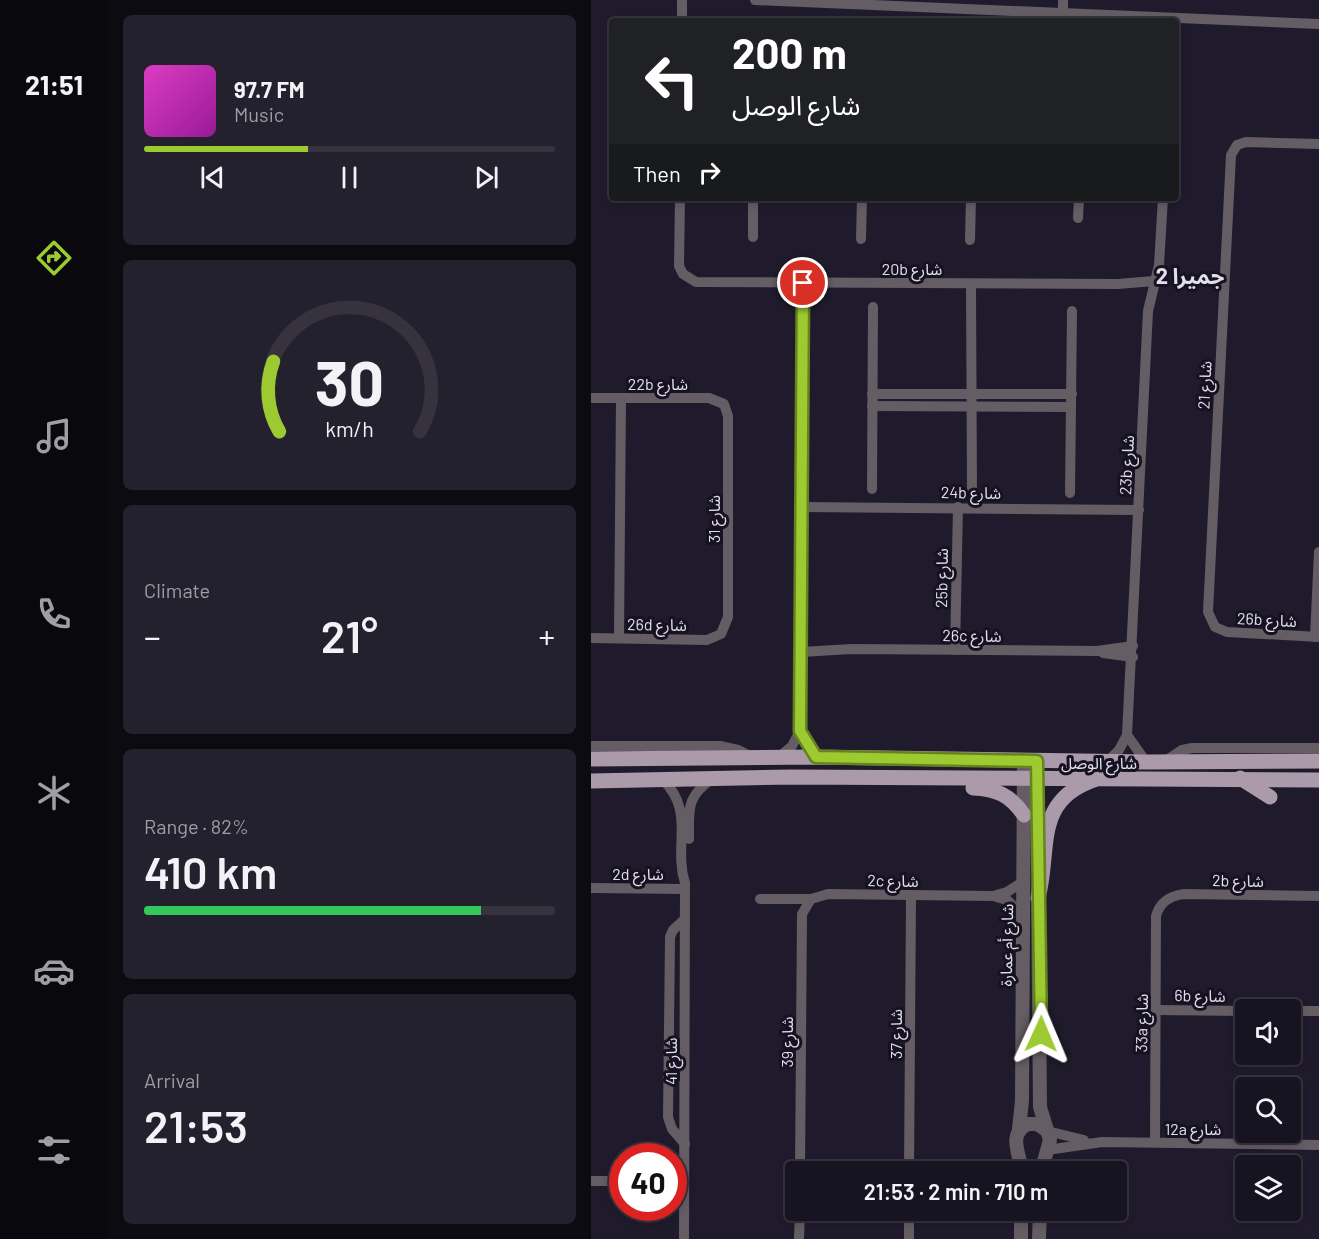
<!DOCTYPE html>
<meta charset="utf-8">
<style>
:root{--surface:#171421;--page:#24212e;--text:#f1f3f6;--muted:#9e9ea5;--line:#36333f;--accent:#9dca30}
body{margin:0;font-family:Barlow,"Noto Sans Arabic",sans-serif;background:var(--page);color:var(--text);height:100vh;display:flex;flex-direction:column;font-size:22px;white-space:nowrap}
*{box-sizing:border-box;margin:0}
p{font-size:20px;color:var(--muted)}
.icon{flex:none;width:33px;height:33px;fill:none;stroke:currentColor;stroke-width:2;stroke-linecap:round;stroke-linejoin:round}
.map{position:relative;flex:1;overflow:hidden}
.details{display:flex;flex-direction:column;gap:15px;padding:15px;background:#0d0b12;width:483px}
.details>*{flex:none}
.guide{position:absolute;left:18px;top:18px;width:570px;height:183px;border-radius:6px;box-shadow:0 3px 9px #0003,0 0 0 2px var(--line);background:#202124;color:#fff;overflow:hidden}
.controls{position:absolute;left:644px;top:999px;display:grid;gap:12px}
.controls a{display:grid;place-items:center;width:66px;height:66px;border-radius:6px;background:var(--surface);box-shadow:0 3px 9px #0003,0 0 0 2px var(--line);font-size:30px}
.speed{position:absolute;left:18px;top:1143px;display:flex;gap:12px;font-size:30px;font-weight:700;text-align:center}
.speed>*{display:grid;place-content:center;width:78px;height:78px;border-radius:50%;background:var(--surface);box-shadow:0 3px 9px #0003,0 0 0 2px var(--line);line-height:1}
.speed .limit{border:9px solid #d22;background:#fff;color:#111}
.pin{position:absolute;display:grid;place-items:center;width:51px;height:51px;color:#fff;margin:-26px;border:3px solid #fff;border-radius:50%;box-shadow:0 2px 6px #0007}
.me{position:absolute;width:66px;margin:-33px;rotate:1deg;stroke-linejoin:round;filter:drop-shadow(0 0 4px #0008)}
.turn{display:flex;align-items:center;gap:21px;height:126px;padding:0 24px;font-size:27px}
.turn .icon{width:78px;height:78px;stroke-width:2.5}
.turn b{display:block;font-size:42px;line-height:51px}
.then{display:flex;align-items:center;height:57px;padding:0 24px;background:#0003;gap:12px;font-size:22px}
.big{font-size:45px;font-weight:600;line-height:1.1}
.details .card{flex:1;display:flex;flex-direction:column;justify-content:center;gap:9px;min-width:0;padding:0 21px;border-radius:9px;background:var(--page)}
.details .dial{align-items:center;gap:0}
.dial svg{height:156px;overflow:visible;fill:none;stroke:var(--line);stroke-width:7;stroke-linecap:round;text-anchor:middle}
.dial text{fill:var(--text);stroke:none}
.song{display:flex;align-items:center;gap:18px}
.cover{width:72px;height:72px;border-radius:9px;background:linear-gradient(135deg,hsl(310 70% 55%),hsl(300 70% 35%))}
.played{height:6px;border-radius:3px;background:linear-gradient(90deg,var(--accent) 40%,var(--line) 40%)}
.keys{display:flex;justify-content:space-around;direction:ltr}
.heat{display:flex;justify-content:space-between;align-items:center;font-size:33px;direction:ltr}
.charge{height:9px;border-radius:4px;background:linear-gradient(90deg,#34c759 82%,var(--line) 0)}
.trip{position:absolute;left:194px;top:1161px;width:342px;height:60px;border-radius:6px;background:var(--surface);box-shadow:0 3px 9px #0003,0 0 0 2px var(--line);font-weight:600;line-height:60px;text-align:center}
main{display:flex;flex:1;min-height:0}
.menu{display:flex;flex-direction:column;width:108px;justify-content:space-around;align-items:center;background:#09080d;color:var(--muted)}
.menu .icon{width:42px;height:42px}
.menu .on{color:var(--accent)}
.menu b{font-size:27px;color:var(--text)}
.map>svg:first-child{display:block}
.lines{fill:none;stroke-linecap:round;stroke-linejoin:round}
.minor{stroke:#645d64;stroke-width:10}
.tertiary{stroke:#645d64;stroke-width:14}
.primary{stroke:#ab9baa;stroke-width:15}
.route-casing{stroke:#66831f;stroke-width:15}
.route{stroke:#9dca30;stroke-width:10}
.labels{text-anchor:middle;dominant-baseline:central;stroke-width:6;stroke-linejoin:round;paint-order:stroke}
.street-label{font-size:16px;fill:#e0deea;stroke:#161222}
.district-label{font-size:22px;font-weight:bold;fill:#e0deea;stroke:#161222}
</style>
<main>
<nav class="menu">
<b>21:51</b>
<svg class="icon on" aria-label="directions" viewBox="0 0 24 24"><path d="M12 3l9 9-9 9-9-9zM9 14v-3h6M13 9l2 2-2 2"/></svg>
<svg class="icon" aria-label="music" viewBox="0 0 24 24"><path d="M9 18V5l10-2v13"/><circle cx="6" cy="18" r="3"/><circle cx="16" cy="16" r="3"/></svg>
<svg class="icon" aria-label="phone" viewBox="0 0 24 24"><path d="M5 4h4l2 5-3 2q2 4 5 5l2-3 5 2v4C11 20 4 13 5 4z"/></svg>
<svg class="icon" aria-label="climate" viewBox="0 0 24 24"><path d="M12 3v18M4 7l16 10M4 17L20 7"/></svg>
<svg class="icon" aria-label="car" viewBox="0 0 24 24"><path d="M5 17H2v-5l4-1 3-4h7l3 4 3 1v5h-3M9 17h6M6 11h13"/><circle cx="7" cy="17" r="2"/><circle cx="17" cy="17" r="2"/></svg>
<svg class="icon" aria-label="filters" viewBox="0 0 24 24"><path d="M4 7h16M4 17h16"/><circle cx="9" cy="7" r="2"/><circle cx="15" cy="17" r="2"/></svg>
</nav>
<section class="details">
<div class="card">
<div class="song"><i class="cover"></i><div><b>97.7 FM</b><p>Music</p></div></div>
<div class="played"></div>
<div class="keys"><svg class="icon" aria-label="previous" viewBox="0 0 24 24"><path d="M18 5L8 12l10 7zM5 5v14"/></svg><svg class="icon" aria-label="pause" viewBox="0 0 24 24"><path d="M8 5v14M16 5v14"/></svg><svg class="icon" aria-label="next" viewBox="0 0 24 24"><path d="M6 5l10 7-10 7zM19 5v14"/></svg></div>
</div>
<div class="card dial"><svg viewBox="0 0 100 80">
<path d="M14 69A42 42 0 1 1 86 69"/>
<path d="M14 69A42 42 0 0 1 11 33" stroke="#9dca30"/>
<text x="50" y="56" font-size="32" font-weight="700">30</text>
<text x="50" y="72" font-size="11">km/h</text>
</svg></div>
<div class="card"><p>Climate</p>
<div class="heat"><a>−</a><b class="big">21°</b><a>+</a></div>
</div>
<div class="card"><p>Range · 82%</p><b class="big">410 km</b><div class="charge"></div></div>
<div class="card"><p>Arrival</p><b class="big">21:53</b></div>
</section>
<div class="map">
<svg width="728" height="1239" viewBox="0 0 728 1239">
<rect width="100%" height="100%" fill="#1f1b2c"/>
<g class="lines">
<!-- minor -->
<g class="minor">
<path d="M164,0L728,24"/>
<path d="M472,13V0"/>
<path d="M91,21V0"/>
<path d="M728,144L655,142L646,145L640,155L617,612L624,627L636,632L728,637"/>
<path d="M89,198L88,266L92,274L105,282L527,284L563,281"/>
<path d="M487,218L488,198"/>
<path d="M162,237V198"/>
<path d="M270,239L271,198"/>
<path d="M379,240L380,198"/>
<path d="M212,283L209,731L225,757"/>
<path d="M380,284L381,493"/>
<path d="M281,394H481"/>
<path d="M0,398H118L133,404L137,416V617L130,634L116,640L0,638"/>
<path d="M281,406L480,407"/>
<path d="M281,489L282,307"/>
<path d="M479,493L481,311"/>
<path d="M211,507L548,510"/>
<path d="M724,637L728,552"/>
<path d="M28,638L30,398"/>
<path d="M364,650L367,507"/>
<path d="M210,652L261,649L506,651L542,646"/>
<path d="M512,653L542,657"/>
<path d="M536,735L555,762"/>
<path d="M0,746H129L147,750L159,756"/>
<path d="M188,757L201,746L209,731"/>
<path d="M516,762L528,750L536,735L557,311L568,265L572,198"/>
<path d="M573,762L591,750L601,748H728"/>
<path d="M71,779C105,811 82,845 94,883L93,1239"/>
<path d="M98,839C98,808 95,797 122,778"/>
<path d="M0,888L94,889"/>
<path d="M402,896L416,892L433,881"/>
<path d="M169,899H220"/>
<path d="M565,1010L654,1011"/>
<path d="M699,1011H728"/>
<path d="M456,1131L493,1140"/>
<path d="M564,1142L565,916C569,902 578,896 593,894L728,896"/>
<path d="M94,1144L81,1129L77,1117L79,937L82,930L94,919"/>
<path d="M456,1150L511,1142L728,1145"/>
<path d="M209,1172L211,914L220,899L237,894L402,896L416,900L432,915"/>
<path d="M318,1172L320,896"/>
<path d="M0,1181H32"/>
<path d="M208,1239L209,1210"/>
<path d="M318,1239V1210"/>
</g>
<!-- tertiary -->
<g class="tertiary">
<path d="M446,761L447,864"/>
<path d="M447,889L449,1107L459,1140L450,1172"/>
<path d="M428,1129L431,1101L433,760"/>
<path d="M431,1172C429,1154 416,1134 437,1124H446L455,1130"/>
<path d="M430,1239V1210"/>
<path d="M448,1239L449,1210"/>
</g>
<!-- primary -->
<g class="primary">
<path d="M0,759L225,757L555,762L728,761"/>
<path d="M649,778L679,797"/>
<path d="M0,781L200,777L728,780"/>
<path d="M382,788C406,789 419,795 433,815"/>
<path d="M447,898C460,849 442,801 503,780"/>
</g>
</g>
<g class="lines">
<defs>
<path id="route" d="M212,283L209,731L225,757L446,761L450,1034"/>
</defs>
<!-- route casing -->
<use href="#route" class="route-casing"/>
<!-- route -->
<use href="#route" class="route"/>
</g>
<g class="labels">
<!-- street labels -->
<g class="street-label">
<text x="321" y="268">20b شارع</text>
<text x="67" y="383">22b شارع</text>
<text transform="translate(613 385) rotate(-87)">شارع 21</text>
<text transform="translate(535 465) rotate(-87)">23b شارع</text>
<text transform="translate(380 492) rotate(1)">24b شارع</text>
<text transform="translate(122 519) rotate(-90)">شارع 31</text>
<text transform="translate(350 578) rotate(-89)">25b شارع</text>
<text transform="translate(676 619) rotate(3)">26b شارع</text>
<text transform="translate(66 624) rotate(1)">26d شارع</text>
<text transform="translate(381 635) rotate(1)">26c شارع</text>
<text x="508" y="762">شارع الوصل</text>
<text x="47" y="873">2d شارع</text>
<text transform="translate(302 880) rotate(1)">2c شارع</text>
<text transform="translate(647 880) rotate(1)">2b شارع</text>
<text transform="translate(415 945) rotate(-89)">شارع أم عمارة</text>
<text transform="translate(609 995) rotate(1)">6b شارع</text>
<text transform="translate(550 1023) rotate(-89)">33a شارع</text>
<text transform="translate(304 1034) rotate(-90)">شارع 37</text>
<text transform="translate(195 1042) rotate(-90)">شارع 39</text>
<text transform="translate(79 1061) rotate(-90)">شارع 41</text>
<text x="602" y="1128">12a شارع</text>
</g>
<!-- district labels -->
<g class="district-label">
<text x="599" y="275">جميرا 2</text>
</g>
</g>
</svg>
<div class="controls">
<a><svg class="icon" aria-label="sound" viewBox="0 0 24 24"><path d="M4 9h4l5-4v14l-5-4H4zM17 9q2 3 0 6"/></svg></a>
<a><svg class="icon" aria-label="search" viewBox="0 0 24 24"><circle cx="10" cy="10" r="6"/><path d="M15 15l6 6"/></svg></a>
<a><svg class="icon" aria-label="layers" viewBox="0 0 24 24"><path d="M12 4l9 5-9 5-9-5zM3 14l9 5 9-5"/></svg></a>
</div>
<div class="speed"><div class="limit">40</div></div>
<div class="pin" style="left:212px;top:283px;background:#d93025"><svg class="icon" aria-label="arrive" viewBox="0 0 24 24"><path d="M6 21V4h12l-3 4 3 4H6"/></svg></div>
<svg class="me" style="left:450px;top:1034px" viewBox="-20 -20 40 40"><path d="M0-17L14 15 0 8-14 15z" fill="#9dca30" stroke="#fff" stroke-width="4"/></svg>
<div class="trip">21:53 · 2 min · 710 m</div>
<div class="guide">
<div class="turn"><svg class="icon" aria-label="left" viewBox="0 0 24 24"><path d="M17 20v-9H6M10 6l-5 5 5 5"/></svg><div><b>200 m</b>شارع الوصل</div></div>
<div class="then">Then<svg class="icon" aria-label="right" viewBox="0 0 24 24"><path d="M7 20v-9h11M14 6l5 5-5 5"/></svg></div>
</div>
</div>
</main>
